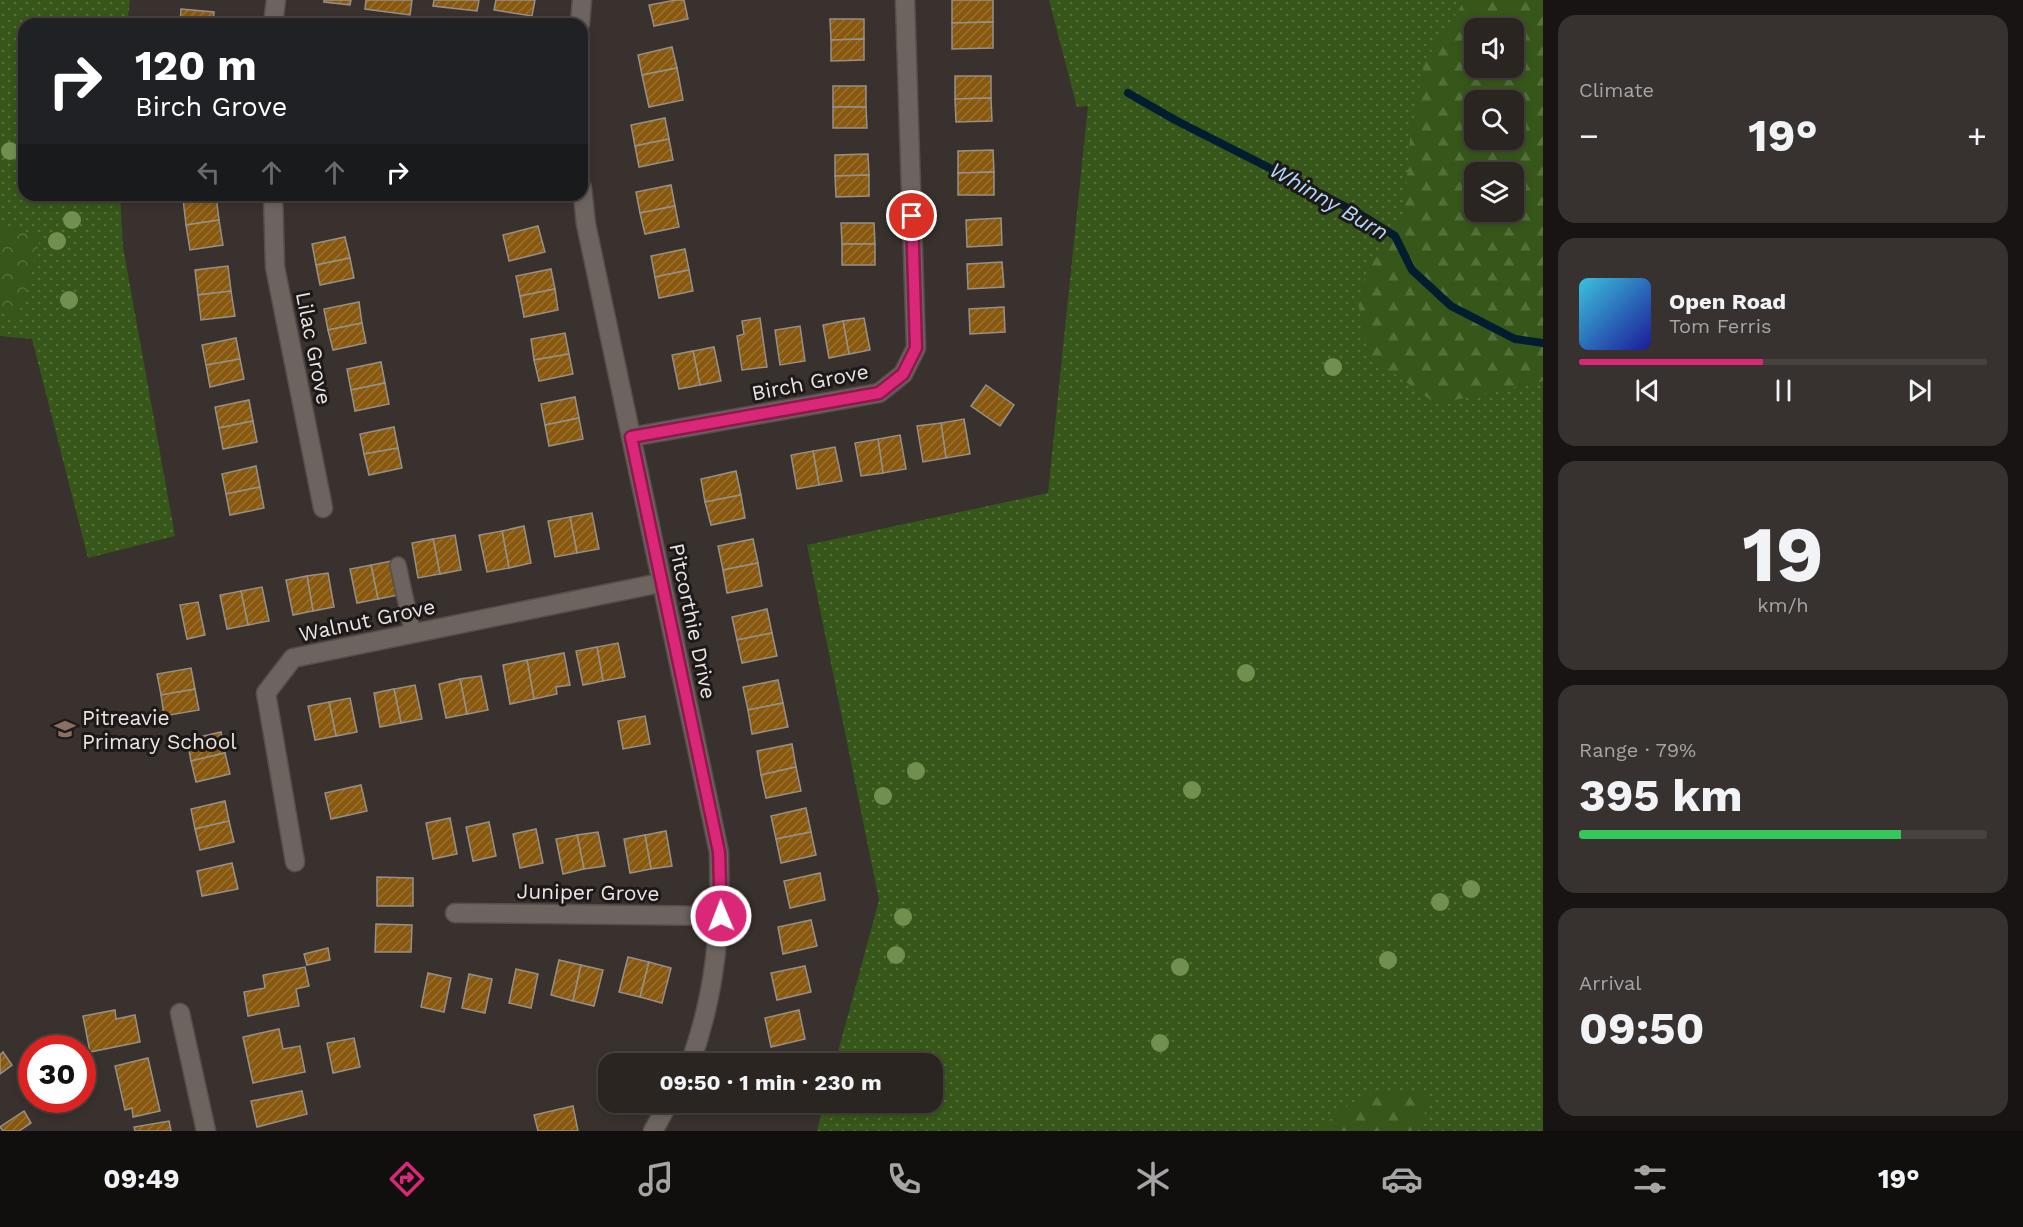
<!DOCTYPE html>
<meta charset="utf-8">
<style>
:root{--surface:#2b2522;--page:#37312f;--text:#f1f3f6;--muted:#a6a5a5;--line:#474240;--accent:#db2777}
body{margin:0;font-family:"Work Sans",sans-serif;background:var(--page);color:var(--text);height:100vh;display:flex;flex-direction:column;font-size:22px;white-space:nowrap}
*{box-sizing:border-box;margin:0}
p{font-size:20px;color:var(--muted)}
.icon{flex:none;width:33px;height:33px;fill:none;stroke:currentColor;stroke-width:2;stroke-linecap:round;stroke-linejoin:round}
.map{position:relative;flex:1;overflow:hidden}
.sheet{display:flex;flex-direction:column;gap:15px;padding:15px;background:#181413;width:480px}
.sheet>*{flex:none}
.guide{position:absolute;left:18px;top:18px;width:570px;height:183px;border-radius:18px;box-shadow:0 3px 9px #0003,0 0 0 2px var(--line);background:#202124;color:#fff;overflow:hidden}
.controls{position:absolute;left:1464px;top:18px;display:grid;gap:12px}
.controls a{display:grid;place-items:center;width:60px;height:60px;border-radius:12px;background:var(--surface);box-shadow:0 3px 9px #0003,0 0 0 2px var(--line);font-size:30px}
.speed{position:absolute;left:18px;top:1035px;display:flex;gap:12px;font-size:30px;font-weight:700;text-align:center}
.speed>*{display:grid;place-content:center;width:78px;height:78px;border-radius:50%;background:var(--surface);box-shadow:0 3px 9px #0003,0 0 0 2px var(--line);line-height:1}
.speed .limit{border:9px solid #d22;background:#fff;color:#111}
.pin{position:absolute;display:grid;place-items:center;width:51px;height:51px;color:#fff;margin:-26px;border:3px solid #fff;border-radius:50%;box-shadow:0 2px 6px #0007}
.me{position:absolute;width:66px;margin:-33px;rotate:359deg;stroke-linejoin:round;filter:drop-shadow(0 0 4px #0008)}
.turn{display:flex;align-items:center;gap:21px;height:126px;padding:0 18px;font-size:27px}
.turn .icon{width:78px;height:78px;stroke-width:2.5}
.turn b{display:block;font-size:42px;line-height:51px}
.lanes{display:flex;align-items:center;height:57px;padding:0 18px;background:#0003;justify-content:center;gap:30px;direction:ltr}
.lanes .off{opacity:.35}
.big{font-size:45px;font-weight:700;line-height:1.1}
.sheet .card{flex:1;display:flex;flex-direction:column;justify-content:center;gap:9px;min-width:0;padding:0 21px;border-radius:18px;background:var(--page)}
.sheet .dial{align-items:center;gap:0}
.dial b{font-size:78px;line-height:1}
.song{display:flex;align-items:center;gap:18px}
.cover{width:72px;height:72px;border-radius:9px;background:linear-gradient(135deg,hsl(190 70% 55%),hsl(240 70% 35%))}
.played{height:6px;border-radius:3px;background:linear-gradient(90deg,var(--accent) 45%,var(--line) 45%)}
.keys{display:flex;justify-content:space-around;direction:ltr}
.heat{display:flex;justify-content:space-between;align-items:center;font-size:33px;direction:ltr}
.charge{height:9px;border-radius:4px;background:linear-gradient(90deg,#34c759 79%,var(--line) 0)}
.trip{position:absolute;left:598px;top:1053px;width:345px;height:60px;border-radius:18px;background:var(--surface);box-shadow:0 3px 9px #0003,0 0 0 2px var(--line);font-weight:700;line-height:60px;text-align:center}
.tabs{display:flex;height:96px;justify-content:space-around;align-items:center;background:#110f0e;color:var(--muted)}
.tabs .icon{width:42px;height:42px}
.tabs .selected{color:var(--accent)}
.tabs b{font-size:27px;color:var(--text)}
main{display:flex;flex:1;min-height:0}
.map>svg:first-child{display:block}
.grass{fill:url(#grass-dots);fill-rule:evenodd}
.forest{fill:url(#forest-firs);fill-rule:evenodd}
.park{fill:url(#park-crowns)}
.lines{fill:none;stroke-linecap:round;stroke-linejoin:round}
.stream{stroke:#021c30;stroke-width:8}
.building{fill:url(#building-hatch);stroke:#979089;stroke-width:1.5}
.lane-casing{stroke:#554e4b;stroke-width:18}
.street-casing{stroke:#554e4b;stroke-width:21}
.lane{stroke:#6d645f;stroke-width:15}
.street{stroke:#6d645f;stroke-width:18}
.tree{fill:#719050}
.route-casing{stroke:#8e194d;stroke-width:15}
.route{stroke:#db2777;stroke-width:10}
.labels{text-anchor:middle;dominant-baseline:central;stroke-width:6;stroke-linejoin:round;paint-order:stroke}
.street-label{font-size:21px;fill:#ebe5e3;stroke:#1d1918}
.poi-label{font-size:21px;fill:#ebe5e3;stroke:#1d1918;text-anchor:start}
.water-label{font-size:22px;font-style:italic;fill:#b1d9fb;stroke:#1d1918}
</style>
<main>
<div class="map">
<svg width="1543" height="1131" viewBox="0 0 1543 1131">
<defs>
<pattern id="grass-dots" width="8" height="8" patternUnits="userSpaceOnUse" patternTransform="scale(1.5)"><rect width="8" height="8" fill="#365719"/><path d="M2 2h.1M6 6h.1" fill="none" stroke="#536f3a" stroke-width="1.8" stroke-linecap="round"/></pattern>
<pattern id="forest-firs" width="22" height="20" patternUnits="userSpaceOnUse" patternTransform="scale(1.5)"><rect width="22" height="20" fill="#365719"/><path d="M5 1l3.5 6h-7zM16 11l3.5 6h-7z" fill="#536f3a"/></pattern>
<pattern id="park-crowns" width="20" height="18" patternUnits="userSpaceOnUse" patternTransform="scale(1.5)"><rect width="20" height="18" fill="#365719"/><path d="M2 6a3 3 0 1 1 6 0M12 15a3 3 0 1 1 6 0" fill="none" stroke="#536f3a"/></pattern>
<pattern id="building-hatch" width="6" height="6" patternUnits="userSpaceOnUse" patternTransform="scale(1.5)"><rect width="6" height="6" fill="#88580f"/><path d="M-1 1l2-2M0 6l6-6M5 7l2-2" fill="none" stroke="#997032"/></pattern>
</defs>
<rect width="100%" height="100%" fill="#39312d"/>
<!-- grass -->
<g class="grass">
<path d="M0,0H130L127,24H24V195H120L123,247L175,536L88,558L32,339L0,336Z"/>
<path d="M1049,0H1543V1131H817L824,1103L933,1102V1064L835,1063L879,900L807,545L1048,493L1088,106L1077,107ZM1474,28H1514V68H1474ZM1474,100H1514V140H1474ZM1474,172H1514V212H1474Z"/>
</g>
<!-- forest -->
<g class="forest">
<path d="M1465,0H1543V381L1436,404L1368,354L1358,302L1367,270L1404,216L1410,138L1424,63ZM1474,28H1514V68H1474ZM1474,100H1514V140H1474ZM1474,172H1514V212H1474Z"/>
<path d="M1405,1091L1426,1094L1431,1101L1415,1131H1317C1331,1118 1354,1099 1372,1094C1381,1091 1394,1093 1405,1091Z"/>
</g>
<!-- park -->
<path class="park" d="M0,225L41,236L18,317L0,312Z"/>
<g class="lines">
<!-- stream -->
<path class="stream" d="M1128,93L1177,121L1358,213L1395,236L1412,270L1451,306L1515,339L1543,343"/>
</g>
<!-- building -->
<g class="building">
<path d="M324,0H351L350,5L324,2Z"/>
<path d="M366,0H412L410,15L365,9Z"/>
<path d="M434,0H479L477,11L433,6Z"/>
<path d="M496,0H535L532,16L494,10Z"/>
<path d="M676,0H684L688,19L654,26L649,5Z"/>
<path d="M952,0H993V22L952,23Z"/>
<path d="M181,9L214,12L213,24H180Z"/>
<path d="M830,19H864V39L831,40Z"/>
<path d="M993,22V48L952,49V23Z"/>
<path d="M864,39V60L831,61V40Z"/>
<path d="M672,47L677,68L642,75L638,55Z"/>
<path d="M677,68L683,100L649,107L642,75Z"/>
<path d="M955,76H991V98L955,99Z"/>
<rect x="833" y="86" width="33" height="21"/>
<path d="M991,98L992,121L956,122L955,99Z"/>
<path d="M833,107H866L867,128H833Z"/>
<path d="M665,118L669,139L635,146L631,125Z"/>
<path d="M669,139L673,160L639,167L635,146Z"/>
<path d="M993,150L994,172L958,173V151Z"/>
<path d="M868,154L869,175L835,176V155Z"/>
<path d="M994,172V195H958V173Z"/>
<path d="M869,175V196L836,197L835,176Z"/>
<path d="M671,185L675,206L640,213L636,192Z"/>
<path d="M216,195L219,220L186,225L183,199Z"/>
<path d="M675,206L679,227L645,234L640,213Z"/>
<path d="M1001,218L1002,245L967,247L966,220Z"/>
<path d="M219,220L223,245L190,250L186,225Z"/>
<path d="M841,223H874L875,244H842Z"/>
<path d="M538,226L545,252L509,261L503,235Z"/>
<path d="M345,237L350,258L316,265L312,244Z"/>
<rect x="842" y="244" width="33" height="21"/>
<path d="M685,249L689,270L655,277L651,256Z"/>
<path d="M350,258L354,278L320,285L316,265Z"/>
<path d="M1002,262L1004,287L968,289L967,264Z"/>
<path d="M228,266L231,291L198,295L195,270Z"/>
<path d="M551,269L555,289L520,296L516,276Z"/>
<path d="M689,270L693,291L659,298L655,277Z"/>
<path d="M555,289L558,310L524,317L520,296Z"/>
<path d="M231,291L235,316L201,320L198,295Z"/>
<path d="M359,302L362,323L328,330L324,309Z"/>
<path d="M1004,307L1005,332L970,334L969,309Z"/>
<path d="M760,318L767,367L742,370L737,336L744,334L742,321Z"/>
<path d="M864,318L870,350L849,354L843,321Z"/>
<path d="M843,321L849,354L829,358L823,325Z"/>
<path d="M362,323L366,343L333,350L328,330Z"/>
<path d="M800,326L805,361L780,365L775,330Z"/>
<path d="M565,333L569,354L534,360L531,339Z"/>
<path d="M236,338L240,359L206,365L202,345Z"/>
<path d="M714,347L721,381L700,385L693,351Z"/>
<path d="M693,351L700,385L679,389L672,355Z"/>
<path d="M569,354L573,374L539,381L534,360Z"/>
<path d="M240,359L244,379L210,387L206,365Z"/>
<path d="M381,362L385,383L351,390L347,369Z"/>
<path d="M385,383L389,404L355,411L351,390Z"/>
<path d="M986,385L1014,405L1000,426L971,406Z"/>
<path d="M575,397L579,418L545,425L541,404Z"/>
<path d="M249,400L253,421L219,428L215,407Z"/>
<path d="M579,418L583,439L549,446L545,425Z"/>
<path d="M964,419L970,454L946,458L941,423Z"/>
<path d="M253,421L257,442L223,449L219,428Z"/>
<path d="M941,423L946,458L923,462L917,426Z"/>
<path d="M394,427L398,448L364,454L360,434Z"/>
<path d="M900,435L906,469L883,473L878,439Z"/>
<path d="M878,439L883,473L861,476L855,443Z"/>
<path d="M835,447L842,481L819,485L813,451Z"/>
<path d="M398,448L402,468L369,475L364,454Z"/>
<path d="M813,451L819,485L797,489L791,455Z"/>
<path d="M256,466L260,487L226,494L222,474Z"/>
<path d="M736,471L741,495L705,502L701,479Z"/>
<path d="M260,487L264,508L230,515L226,494Z"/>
<path d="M741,495L745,518L711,525L705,502Z"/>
<path d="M592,513L599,549L577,553L570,517Z"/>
<path d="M570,517L577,553L555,557L548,521Z"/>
<path d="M524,526L531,563L509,568L502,531Z"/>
<path d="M502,531L509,568L487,572L479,535Z"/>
<path d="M455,535L461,570L440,574L433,539Z"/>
<path d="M433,539L440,574L418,578L412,543Z"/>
<path d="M753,539L758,563L723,570L718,546Z"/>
<path d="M392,561L398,595L378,599L371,565Z"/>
<path d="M758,563L762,586L727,593L723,570Z"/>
<path d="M371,565L378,599L357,603L350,569Z"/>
<path d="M328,573L334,607L313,611L307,576Z"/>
<path d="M307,576L313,611L293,615L286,580Z"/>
<path d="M262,587L269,621L248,625L241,591Z"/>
<path d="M241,591L248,625L227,629L220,595Z"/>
<path d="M198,602L205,635L187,639L180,605Z"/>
<path d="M767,609L772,633L737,640L732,617Z"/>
<path d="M772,633L777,656L742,663L737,640Z"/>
<path d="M618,643L625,677L603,681L597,647Z"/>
<path d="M597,647L603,681L583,685L576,651Z"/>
<path d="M564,653L570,685L556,687L557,694L534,699L527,660Z"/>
<path d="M527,660L534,699L510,704L503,665Z"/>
<path d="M191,668L195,689L161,695L157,674Z"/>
<path d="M481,676L488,710L467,714L460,679Z"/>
<path d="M460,679L467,714L446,718L439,684Z"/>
<path d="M778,680L783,703L748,710L743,687Z"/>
<path d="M415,685L422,719L401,723L394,689Z"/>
<path d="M195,689L199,710L164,716L161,695Z"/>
<path d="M394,689L401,723L380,727L374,693Z"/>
<path d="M350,698L357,732L336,736L329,702Z"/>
<path d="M329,702L336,736L315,740L308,706Z"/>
<path d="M783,703L788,727L752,734L748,710Z"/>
<path d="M645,716L650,744L623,749L618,721Z"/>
<path d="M221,732L225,753L191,761L187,740Z"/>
<path d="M792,744L796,767L761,775L757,751Z"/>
<path d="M225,753L230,774L196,782L191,761Z"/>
<path d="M796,767L801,791L766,798L761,775Z"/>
<path d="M361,785L367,811L331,819L325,793Z"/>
<path d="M225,801L229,821L195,829L191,809Z"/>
<path d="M806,808L811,832L776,839L771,816Z"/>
<path d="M450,818L457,854L433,859L426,823Z"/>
<path d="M229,821L234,842L200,850L195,829Z"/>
<path d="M489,822L496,856L473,861L466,827Z"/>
<path d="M536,829L543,863L520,868L513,834Z"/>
<path d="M666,831L672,866L651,869L645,835Z"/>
<path d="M598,832L605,866L584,869L577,835Z"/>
<path d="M811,832L816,855L781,863L776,839Z"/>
<path d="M577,835L584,869L563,874L556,839Z"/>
<path d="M645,835L651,869L630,873L624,839Z"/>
<path d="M232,863L238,889L202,896L197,871Z"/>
<path d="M820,873L825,900L790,908L784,881Z"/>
<path d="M377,877L413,878V906H377Z"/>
<path d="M811,920L817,946L783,954L778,927Z"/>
<path d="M376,924L412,925L411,952H375Z"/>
<path d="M328,948L330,960L307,965L304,954Z"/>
<path d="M628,957L649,962L640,997L619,992Z"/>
<path d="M559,960L581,965L573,1001L551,995Z"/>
<path d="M649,962L671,968L662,1003L640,997Z"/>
<path d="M581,965L603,970L594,1006L573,1001Z"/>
<path d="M805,966L811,992L777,1000L771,973Z"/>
<path d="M305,967L309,986L296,989L299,1006L248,1016L244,992L265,988L263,975Z"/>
<path d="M516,969L538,974L531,1008L509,1003Z"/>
<path d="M428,973L451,978L444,1012L421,1007Z"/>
<path d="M469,974L492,979L485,1013L462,1008Z"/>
<path d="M115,1010L116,1019L135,1015L140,1042L90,1052L83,1016Z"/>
<path d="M799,1010L805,1039L771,1047L765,1018Z"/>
<path d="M279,1029L283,1049L300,1046L305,1072L253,1083L243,1037Z"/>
<path d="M354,1038L360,1067L333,1073L327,1043Z"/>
<path d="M3,1052L12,1065L0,1074V1055Z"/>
<path d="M148,1058L160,1111L133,1117L132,1108L125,1110L115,1066Z"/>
<path d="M302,1091L307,1114L257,1127L251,1101Z"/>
<path d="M757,1102H791L758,1109Z"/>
<path d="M573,1106L578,1131H538L534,1115Z"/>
<path d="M24,1111L31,1123L19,1131H3L0,1127Z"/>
<path d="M169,1121L171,1131H135L134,1127Z"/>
</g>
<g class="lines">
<defs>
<path id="lane" d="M398,565L413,634"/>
<g id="street">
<path d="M273,24L276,0"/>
<path d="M580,24L582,0"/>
<path d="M582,188L586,224L719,852C721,928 716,992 690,1064"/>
<path d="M273,195L275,267L323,508"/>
<path d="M631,437L879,393L903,374L916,348L905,0"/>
<path d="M295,862L266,693L293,658L660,583"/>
<path d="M455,913L721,916"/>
<path d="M180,1013L206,1131"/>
<path d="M653,1131L669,1102"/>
</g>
</defs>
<!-- lane casing -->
<use href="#lane" class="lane-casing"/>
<!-- street casing -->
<use href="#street" class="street-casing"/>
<!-- lane -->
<use href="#lane" class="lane"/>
<!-- street -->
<use href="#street" class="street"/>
</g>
<!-- trees -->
<g class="tree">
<circle cx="10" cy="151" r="9"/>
<circle cx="72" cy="220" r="9"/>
<circle cx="57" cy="241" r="9"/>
<circle cx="69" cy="300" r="9"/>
<circle cx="1333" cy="367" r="9"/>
<circle cx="1246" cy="673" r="9"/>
<circle cx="916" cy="771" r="9"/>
<circle cx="1192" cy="790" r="9"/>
<circle cx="883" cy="796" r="9"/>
<circle cx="1471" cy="889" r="9"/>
<circle cx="1440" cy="902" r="9"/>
<circle cx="903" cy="917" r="9"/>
<circle cx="896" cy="955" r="9"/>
<circle cx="1388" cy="960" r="9"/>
<circle cx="1180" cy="967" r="9"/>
<circle cx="1160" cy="1043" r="9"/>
</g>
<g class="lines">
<defs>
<path id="route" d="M721,916L719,852L631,437L879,393L903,374L916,348L912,216"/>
</defs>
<!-- route casing -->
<use href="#route" class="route-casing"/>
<!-- route -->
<use href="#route" class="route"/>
</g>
<!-- icons -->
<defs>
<symbol id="school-bare" viewBox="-9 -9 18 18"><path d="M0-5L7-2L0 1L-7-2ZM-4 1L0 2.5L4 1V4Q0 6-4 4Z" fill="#8d6e63" stroke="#1d1918" stroke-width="2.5" paint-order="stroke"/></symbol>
</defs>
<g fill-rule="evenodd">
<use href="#school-bare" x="50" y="714" width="30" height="30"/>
</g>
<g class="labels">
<!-- street labels -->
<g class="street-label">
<text transform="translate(314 348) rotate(79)">Lilac Grove</text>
<text transform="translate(810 382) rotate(-11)">Birch Grove</text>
<text transform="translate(367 620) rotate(-12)">Walnut Grove</text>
<text transform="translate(693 621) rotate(78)">Pitcorthie Drive</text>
<text transform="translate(588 892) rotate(1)">Juniper Grove</text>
</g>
<!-- poi labels -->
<g class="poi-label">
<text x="82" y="717">Pitreavie<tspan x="82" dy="24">Primary School</tspan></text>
</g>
<!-- water labels -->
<g class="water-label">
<text transform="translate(1329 201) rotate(30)">Whinny Burn</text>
</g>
</g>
</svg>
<div class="controls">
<a><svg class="icon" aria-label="sound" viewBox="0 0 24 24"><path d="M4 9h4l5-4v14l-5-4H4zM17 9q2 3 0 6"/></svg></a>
<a><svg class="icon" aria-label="search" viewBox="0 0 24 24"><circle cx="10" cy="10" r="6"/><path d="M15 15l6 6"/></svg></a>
<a><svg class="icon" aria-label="layers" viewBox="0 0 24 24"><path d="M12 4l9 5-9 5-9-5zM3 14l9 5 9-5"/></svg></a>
</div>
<div class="speed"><div class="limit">30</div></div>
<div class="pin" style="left:912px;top:216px;background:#d93025"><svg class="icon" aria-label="arrive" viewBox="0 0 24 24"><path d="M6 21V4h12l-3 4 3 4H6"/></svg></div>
<svg class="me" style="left:721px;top:916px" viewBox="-20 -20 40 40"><circle r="17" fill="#db2777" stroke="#fff" stroke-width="3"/><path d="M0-11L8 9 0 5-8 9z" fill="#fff"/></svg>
<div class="trip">09:50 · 1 min · 230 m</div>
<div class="guide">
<div class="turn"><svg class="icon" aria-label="right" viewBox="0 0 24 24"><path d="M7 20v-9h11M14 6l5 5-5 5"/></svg><div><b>120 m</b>Birch Grove</div></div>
<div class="lanes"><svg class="icon off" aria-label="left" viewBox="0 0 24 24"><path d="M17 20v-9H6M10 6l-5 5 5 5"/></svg><svg class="icon off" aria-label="ahead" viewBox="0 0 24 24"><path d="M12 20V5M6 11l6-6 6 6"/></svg><svg class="icon off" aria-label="ahead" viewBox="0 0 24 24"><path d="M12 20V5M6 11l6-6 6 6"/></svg><svg class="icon" aria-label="right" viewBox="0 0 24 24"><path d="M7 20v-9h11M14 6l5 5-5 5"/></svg></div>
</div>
</div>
<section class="sheet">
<div class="card"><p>Climate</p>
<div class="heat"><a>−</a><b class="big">19°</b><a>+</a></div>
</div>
<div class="card">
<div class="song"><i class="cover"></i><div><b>Open Road</b><p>Tom Ferris</p></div></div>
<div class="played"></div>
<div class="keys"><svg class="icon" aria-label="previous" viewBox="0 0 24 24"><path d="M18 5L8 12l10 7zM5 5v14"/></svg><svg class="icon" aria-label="pause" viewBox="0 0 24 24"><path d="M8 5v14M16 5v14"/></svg><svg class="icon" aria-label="next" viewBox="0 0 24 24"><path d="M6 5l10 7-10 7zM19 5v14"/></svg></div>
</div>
<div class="card dial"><b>19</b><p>km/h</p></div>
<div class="card"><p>Range · 79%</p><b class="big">395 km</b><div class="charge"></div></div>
<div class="card"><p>Arrival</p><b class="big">09:50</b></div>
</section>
</main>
<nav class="tabs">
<b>09:49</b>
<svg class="icon selected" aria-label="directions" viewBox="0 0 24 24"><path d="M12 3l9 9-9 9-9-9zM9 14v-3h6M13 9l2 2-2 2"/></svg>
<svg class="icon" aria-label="music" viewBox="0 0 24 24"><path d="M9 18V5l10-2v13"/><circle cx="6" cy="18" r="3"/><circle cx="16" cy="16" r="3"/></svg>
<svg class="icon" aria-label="phone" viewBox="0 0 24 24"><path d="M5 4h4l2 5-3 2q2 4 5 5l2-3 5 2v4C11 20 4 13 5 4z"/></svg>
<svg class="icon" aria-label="climate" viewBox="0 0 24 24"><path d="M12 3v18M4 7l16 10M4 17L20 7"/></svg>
<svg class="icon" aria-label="car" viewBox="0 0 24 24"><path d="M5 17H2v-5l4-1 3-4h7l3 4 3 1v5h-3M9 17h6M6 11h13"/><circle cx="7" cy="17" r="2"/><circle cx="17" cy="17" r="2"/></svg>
<svg class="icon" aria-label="filters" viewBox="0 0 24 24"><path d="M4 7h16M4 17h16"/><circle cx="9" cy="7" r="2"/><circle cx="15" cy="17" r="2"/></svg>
<b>19°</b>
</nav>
